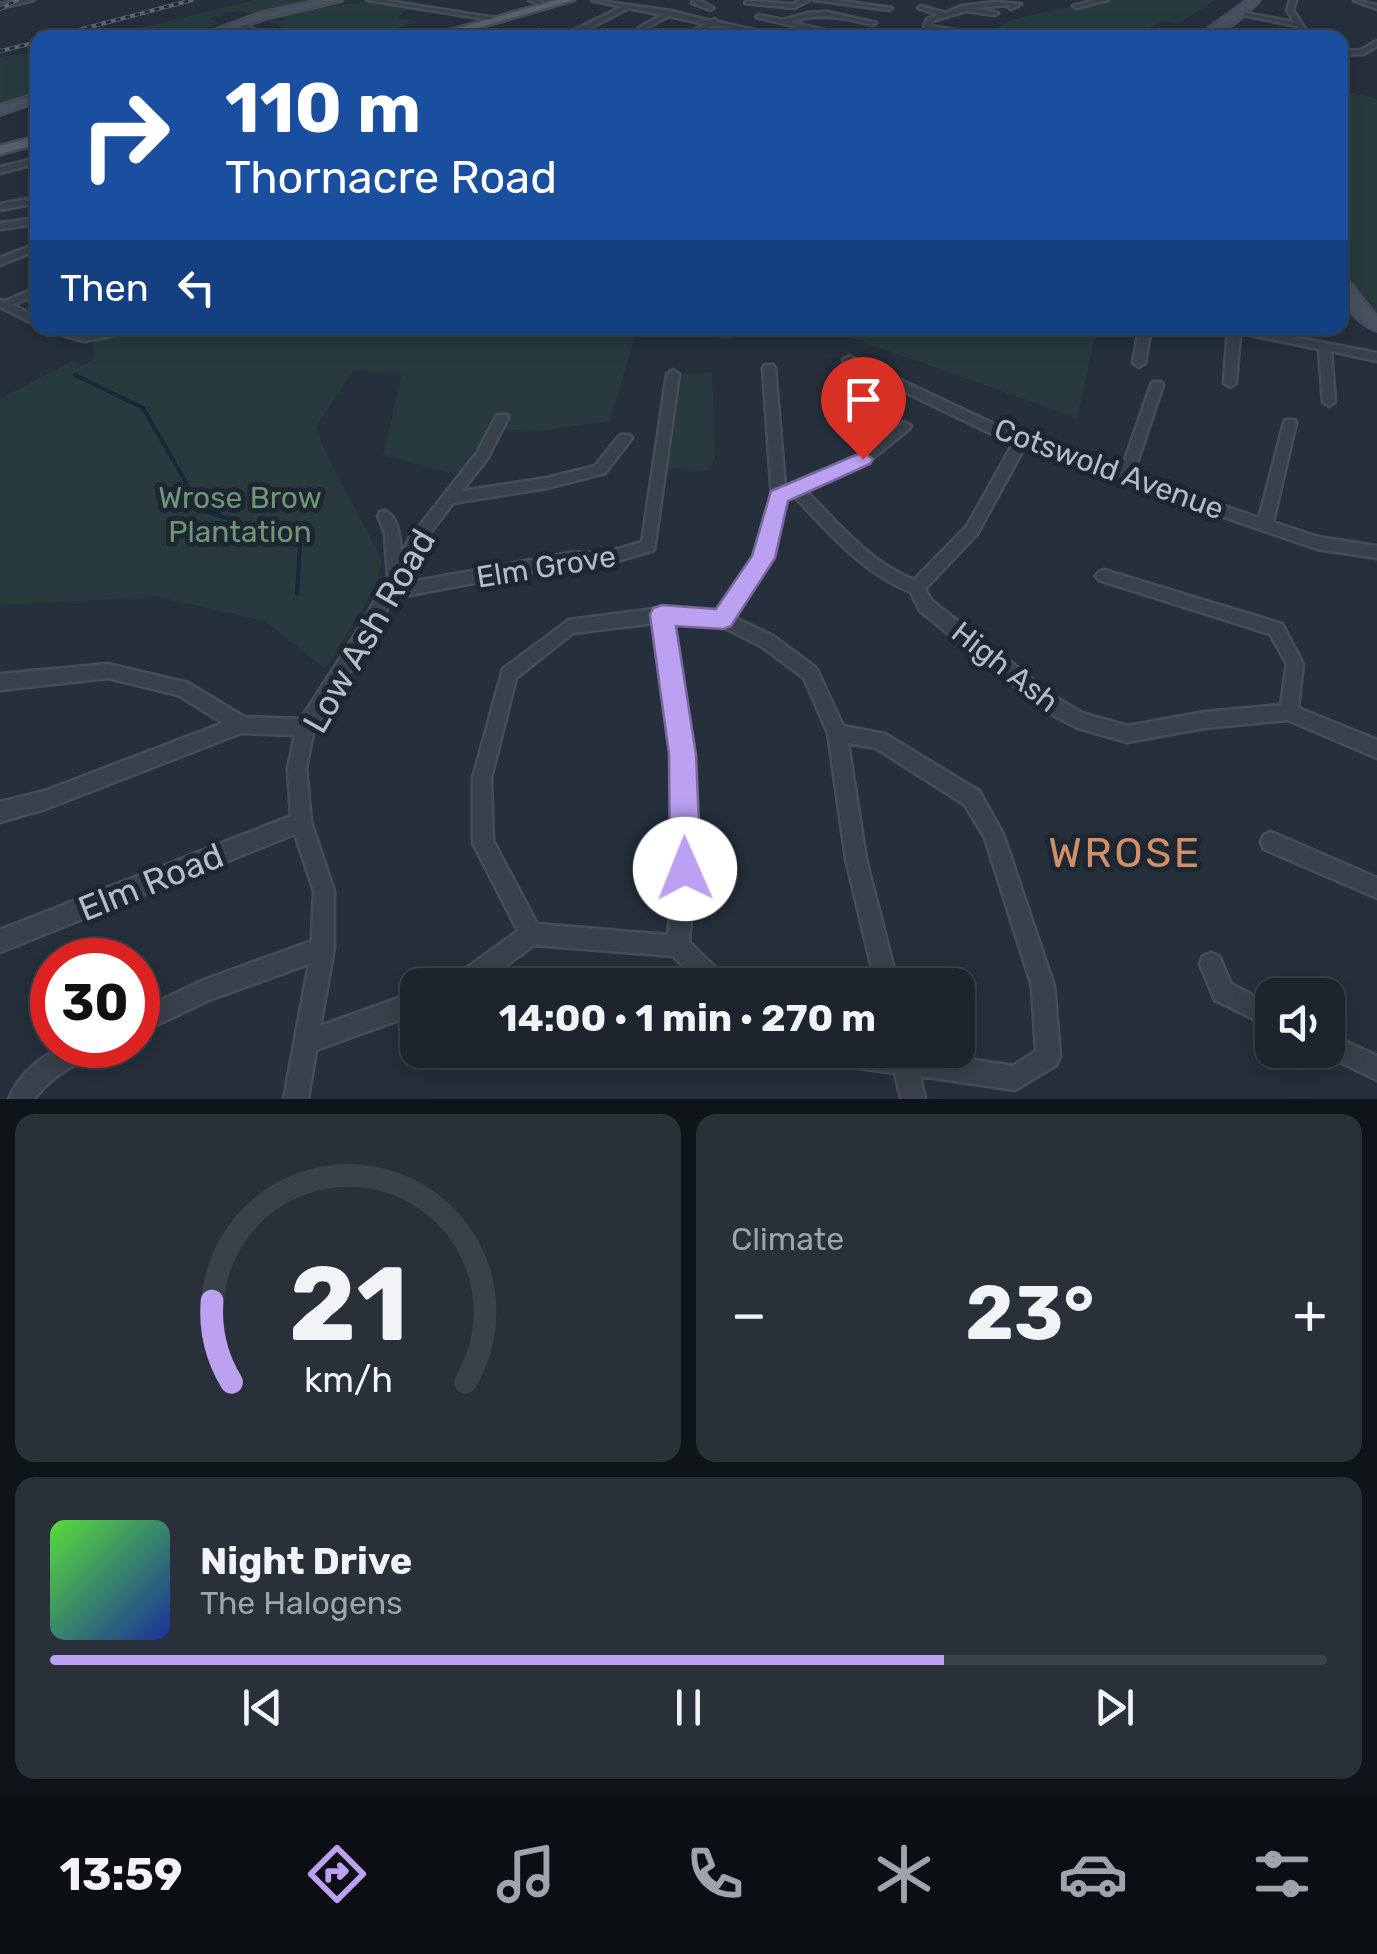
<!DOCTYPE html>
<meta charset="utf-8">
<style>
:root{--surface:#1c242d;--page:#293039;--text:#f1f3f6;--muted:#a0a4aa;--line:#3a4149;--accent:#bca0f2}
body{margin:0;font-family:Rubik,sans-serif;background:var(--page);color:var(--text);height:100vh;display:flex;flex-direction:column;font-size:38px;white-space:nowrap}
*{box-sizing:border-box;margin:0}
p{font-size:32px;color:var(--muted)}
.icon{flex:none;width:55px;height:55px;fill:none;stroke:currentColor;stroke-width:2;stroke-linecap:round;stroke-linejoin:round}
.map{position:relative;height:1099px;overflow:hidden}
.panel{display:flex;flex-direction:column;gap:15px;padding:15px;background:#0f1419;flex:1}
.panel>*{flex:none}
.top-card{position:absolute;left:30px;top:30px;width:1318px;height:305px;border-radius:20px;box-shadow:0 5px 25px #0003,0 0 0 2px var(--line);background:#1a4fa0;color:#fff;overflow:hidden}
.buttons{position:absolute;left:1255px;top:978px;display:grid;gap:20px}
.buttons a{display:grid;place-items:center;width:90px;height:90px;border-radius:20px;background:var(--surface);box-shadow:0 5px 25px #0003,0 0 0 2px var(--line);font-size:50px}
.speed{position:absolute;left:30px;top:938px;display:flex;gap:20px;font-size:50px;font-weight:700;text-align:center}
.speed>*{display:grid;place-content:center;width:130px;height:130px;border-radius:50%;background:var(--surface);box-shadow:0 5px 25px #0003,0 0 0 2px var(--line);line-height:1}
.speed .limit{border:15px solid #d22;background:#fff;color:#111}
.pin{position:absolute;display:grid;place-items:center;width:85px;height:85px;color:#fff;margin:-102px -42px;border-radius:50% 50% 50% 0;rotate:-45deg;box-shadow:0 0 10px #0007}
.pin .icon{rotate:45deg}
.me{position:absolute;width:110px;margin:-55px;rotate:359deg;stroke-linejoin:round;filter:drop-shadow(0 0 8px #0008)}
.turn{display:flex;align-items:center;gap:35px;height:210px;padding:0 30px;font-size:45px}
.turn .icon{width:130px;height:130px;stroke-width:2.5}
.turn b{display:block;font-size:70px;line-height:85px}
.then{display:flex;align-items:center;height:95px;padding:0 30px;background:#0003;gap:20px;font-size:38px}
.big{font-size:75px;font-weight:700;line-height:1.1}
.panel .tile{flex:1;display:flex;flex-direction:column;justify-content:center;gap:15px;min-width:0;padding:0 35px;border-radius:20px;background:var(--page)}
.panel .dial{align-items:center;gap:0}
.dial svg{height:260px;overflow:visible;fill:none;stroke:var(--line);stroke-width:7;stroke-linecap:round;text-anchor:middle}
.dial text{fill:var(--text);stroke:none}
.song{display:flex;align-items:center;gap:30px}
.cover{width:120px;height:120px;border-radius:15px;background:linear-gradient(135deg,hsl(110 70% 55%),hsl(230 70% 35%))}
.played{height:10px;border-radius:5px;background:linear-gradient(90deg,var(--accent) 70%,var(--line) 70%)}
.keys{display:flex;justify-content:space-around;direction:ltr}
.heat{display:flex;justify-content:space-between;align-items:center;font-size:55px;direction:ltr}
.panel .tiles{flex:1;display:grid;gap:15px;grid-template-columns:1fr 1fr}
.tile:last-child{grid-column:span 2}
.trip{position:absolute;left:400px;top:968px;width:575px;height:100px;border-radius:20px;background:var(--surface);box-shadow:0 5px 25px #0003,0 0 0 2px var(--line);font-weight:700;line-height:100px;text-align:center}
.dock{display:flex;height:160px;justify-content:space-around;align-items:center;background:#0b0e12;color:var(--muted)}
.dock .icon{width:70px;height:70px}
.dock .on{color:var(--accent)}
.dock b{font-size:45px;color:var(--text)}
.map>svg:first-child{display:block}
.green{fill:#273b3d}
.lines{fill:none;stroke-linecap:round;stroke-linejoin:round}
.stream{stroke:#182739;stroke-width:4}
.street-casing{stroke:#454d58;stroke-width:5}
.secondary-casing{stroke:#454d58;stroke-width:6}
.primary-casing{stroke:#454d58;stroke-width:5}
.street{fill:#38414c;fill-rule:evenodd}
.secondary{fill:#47515f;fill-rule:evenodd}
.primary{fill:#57616c;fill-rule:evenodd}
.rail-casing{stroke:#5b6673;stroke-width:4}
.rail{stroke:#1e2631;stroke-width:2.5;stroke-dasharray:5;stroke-linecap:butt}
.route{fill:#bca0f2;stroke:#7a689d;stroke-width:2.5}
.labels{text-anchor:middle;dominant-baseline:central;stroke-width:10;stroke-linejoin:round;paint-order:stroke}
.street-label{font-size:30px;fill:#b4bcc7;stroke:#1e2631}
.park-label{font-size:30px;fill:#6d9774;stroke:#1e2631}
.near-street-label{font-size:35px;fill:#b4bcc7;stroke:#1e2631}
.near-quarter-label{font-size:42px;letter-spacing:2.5px;fill:#cf8f68;stroke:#1e2631}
</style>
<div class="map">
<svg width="1377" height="1099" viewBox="0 0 1377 1099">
<rect width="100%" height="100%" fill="#25303c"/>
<!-- green -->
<g class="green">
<path d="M254,0H324L253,16L240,10L209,18L220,24L183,37L100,38Z"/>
<path d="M1099,0H1215L1178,24L1164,21L1130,37L976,38L1011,20Z"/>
<path d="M369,1L406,9L397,18L421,21L356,38L305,37L268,21H283L289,12Z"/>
<path d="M37,52V94L0,107V57Z"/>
<path d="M1340,90L1377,99V322L1340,278Z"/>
<path d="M148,328H637L610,421L539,431L489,429L458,475L383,455L402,374L353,370L316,428C333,475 361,516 382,561L376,586L325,669L265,621L158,597L0,605V399L74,360L82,366L94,359L93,342Z"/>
<path d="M712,328H1097L1077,418L838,333L781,332L720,339Z"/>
<path d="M712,372L715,458L709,470L666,469L680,374Z"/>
</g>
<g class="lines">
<!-- stream -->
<path class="stream" d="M75,375L143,408L202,510L300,543L297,594"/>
<defs>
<g id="street">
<path d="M21,0H34L0,8V4Z"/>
<path d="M367,0H382L501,19L498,21Z"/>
<path d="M529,0H537L550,6L545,7Z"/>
<path d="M592,0L671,11L711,21L715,19L718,22L792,38C766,38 743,28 718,26C704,25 693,38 679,38L705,24L669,16L639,32L637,29L662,15L629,8L570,38H551L535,32L538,30L562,36L622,7Z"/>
<path d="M693,0H699L713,8L710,10L692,3Z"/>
<path d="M801,0H809L794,8L745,3L748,1L793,4Z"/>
<path d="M814,0H834L892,8L889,10Z"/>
<path d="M1096,0H1108L1076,8L1073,6Z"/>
<path d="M1290,0H1296L1293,10L1311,38H1304L1297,26L1237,14L1240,12L1294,22L1287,10Z"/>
<path d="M1354,0L1377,5V9L1355,1Z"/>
<path d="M995,2L1021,4L1011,9L1008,7L1010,5H1006L976,8L998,13L995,15L966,11L932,21L930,26L973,33L971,36L935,32L939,38H932L924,26L927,19L938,15L918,8L921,6L945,13L961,6Z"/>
<path d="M828,12L876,23L873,25C845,18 819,12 790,22L857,38H843L756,17L759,15L783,20L808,13Z"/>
<path d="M237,22H241L269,38H260L237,24Z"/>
<path d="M475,34L477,37L443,38L446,36Z"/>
<path d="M1377,41V46L1363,54L1340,55V51L1361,50Z"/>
<path d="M38,158V163L0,173V167Z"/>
<path d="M38,197V203L0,210V204Z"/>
<path d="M38,218V224L0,229V223Z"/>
<path d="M38,243V250L0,265V258Z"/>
<path d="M38,287V294L13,305L38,318V326L0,307V300L5,301Z"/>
<path d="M39,328C55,327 67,333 82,334C99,336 121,327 142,328L136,331L84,341Z"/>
<path d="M1139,328H1151L1145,363L1139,367L1133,363Z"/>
<path d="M1228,328H1248L1377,353V361L1331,351L1335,402L1329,406L1323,402L1319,349L1240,333L1236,383L1230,387L1224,383Z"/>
<path d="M849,356L1026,439L1121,471L1151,385L1153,382H1161L1163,385L1133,475L1259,518L1284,423L1285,420H1295L1296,423L1273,522L1318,537L1377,546V558L1317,549L1024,448L977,534L925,589L932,601L1058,699L1082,713L1127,726L1205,712L1281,705L1287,664L1270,634L1099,580L1096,576L1099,572L1104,570L1282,624L1303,664L1298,708L1377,740V758L1288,720L1205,728L1127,742L1078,728L1046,711L920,611L911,592C862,573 829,532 793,495L786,497L771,558L733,617L773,636L816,668L843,726L885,734L979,791L1003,834L1054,986L1060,1057L1056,1065L1015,1090L920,1076L925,1099H901L895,1073L817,1062L809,1058L805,1050H913L1013,1066L1036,1051L1032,986L985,838L965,805L876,748L848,743L866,859L898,985H876L846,859L828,733L804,678L761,646L721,626L671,622L691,754L695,869L689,942L725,977L728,985H702L673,956L534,945L480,985H451L454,977L518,931L473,843V778L503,669L569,620L662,608L719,612L756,557L772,497L763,368L765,365H773L775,368L785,487L858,456L904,422L911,426L909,429L868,462L805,490C838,523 870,563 914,580L967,526L1013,444L845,363L843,360ZM655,623L673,754L675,869L668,935L537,924L493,841L491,778L516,678L573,633Z"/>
<path d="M673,370L679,374L654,550L608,564L570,565L393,598L372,637L314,729L306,768L311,822L334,891V948L320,1026L418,991V1013L316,1050L308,1099H284L309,964L209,1000L138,1034V1011L204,980L312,941L314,891L295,834L0,952V930L291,816L288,768L295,735L241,733L45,809L0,822V802L45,791L223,723L178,695L108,678L0,690V674L108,664L188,683L244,717L301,719L360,627L388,577L385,533L378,516L380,512L385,511C399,518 400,539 401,554L410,538L477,453L497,415H507L508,418L487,459L462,491L547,478L595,466L620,435H630L632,438L605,473L547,488L453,503L420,546L400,584L570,553L608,552L642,542L667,374Z"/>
<path d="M1271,832L1377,878V898L1264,849L1261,842L1264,835Z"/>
<path d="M1211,953L1219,956L1231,984L1272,1005V1028L1215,1000L1200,964L1203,956Z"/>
<path d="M1328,1033L1377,1056V1080L1320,1052L1319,1050H1328Z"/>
<path d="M65,1045H102L98,1053C73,1065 51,1076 34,1099H9C20,1072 40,1058 65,1045Z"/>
</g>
<g id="secondary">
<path d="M323,0H341L265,18L211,38H195L259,14Z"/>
<path d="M1249,0H1259C1243,17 1220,38 1196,38Z"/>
<path d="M38,94V101L0,114V106Z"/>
<path d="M1340,277L1346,279L1377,318V330C1355,322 1340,300 1340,277Z"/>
</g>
<g id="primary">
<path d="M557,0H574L443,38H423Z"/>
<path d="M38,136V144L0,154V146Z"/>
</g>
</defs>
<!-- street casing -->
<use href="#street" class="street-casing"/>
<!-- secondary casing -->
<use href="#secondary" class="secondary-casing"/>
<!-- primary casing -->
<use href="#primary" class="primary-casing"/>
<!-- street -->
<use href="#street" class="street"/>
<!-- secondary -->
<use href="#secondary" class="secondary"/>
<!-- primary -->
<use href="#primary" class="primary"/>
<defs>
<g id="rail">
<path d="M0,9L17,0"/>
<path d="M48,38L192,0"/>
<path d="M0,51L38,42"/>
</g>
</defs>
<!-- rail casing -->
<use href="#rail" class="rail-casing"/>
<!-- rail -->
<use href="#rail" class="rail"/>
</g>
<!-- route -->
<path class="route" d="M863,452L873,459L870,464L788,501L775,558L731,626L723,629L676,626L696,754L701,869L696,880L685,884L674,880L670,869L669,754L650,615L653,608L662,605L716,609L752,556L771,491Z"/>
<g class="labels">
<!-- street labels -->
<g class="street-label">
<text transform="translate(1109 469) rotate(20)">Cotswold Avenue</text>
<text transform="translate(546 567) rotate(-9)">Elm Grove</text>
<text transform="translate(1005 667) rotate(38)">High Ash</text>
</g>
<!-- park labels -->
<g class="park-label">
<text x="240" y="498">Wrose Brow<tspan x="240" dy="34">Plantation</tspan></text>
</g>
<!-- near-street labels -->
<g class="near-street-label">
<text transform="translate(369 631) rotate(-60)">Low Ash Road</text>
<text transform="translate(151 882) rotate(-22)">Elm Road</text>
</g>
<!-- near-quarter labels -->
<g class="near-quarter-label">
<text x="1125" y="853">WROSE</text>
</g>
</g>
</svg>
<div class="buttons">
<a><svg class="icon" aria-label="sound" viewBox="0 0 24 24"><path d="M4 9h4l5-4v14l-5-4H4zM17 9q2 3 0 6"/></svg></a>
</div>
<div class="speed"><div class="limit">30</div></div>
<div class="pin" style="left:863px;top:459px;background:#d93025"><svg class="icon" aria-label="arrive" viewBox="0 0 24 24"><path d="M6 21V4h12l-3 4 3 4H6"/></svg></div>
<svg class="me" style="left:685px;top:869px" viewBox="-20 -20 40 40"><circle r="19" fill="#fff"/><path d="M0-13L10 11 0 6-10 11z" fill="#bca0f2"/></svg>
<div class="trip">14:00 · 1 min · 270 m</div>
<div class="top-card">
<div class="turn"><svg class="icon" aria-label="right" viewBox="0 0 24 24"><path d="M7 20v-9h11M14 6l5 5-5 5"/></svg><div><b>110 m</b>Thornacre Road</div></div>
<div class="then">Then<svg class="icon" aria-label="left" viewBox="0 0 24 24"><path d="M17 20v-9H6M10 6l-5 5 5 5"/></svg></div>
</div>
</div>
<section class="panel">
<div class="tiles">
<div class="tile dial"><svg viewBox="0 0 100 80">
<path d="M14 69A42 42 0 1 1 86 69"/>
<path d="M14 69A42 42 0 0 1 8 44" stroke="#bca0f2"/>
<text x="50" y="56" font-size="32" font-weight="700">21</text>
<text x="50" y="72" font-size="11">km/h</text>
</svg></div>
<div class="tile"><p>Climate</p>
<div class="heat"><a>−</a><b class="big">23°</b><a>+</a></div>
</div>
<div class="tile">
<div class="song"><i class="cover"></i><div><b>Night Drive</b><p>The Halogens</p></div></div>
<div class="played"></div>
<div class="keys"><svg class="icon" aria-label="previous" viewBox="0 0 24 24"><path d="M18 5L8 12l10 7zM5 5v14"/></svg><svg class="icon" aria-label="pause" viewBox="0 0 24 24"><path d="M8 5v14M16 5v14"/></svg><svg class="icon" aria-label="next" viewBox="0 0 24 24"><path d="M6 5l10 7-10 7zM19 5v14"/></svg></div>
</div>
</div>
</section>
<nav class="dock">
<b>13:59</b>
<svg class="icon on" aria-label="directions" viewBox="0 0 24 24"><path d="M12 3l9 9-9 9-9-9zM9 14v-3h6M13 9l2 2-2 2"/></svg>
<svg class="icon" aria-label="music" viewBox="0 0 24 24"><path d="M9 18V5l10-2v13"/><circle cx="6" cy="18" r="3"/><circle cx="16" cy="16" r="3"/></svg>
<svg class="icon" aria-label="phone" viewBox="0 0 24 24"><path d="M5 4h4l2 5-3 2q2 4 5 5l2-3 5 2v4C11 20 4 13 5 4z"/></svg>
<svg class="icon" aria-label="climate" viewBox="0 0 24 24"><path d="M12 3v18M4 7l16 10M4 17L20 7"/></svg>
<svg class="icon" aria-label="car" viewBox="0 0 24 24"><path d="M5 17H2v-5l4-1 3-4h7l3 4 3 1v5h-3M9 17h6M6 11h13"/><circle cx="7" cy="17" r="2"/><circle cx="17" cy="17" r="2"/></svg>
<svg class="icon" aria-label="filters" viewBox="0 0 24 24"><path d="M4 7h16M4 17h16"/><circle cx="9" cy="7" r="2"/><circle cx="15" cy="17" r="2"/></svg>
</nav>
